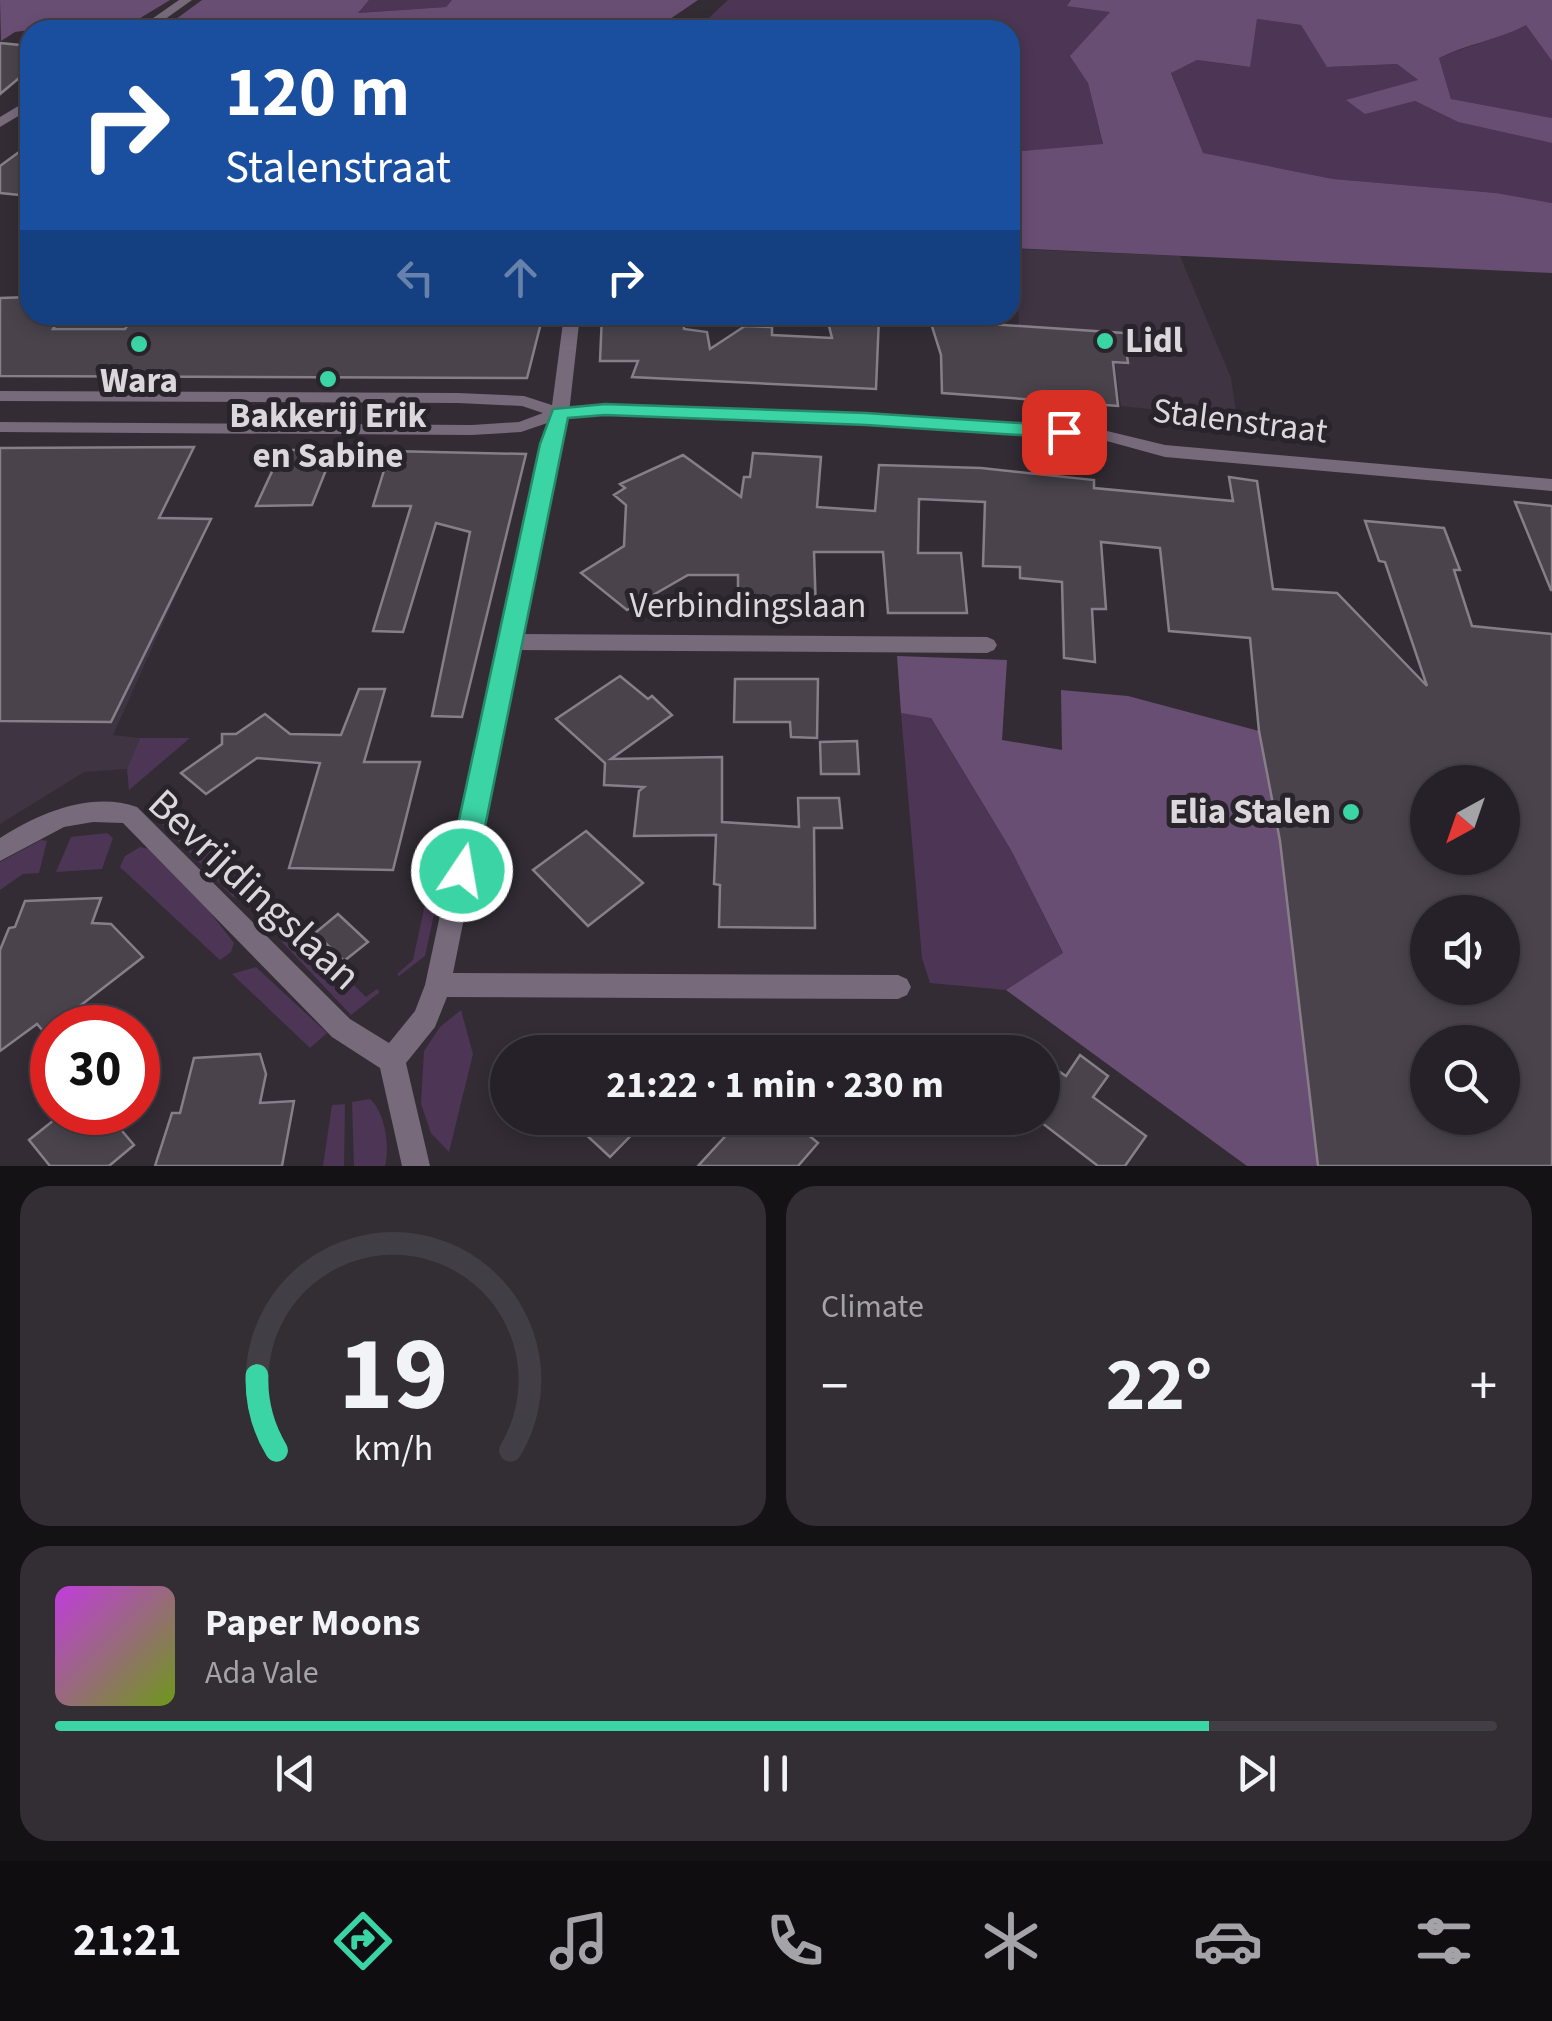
<!DOCTYPE html>
<meta charset="utf-8">
<style>
:root{--surface:#262128;--page:#322e34;--text:#f1f3f6;--muted:#a4a3a8;--line:#423e45;--accent:#3bd4a4}
body{margin:0;font-family:"Source Sans 3",sans-serif;background:var(--page);color:var(--text);height:100vh;display:flex;flex-direction:column;font-size:38px;white-space:nowrap}
*{box-sizing:border-box;margin:0}
p{font-size:32px;color:var(--muted)}
.icon{flex:none;width:55px;height:55px;fill:none;stroke:currentColor;stroke-width:2;stroke-linecap:round;stroke-linejoin:round}
.map{position:relative;height:1166px;overflow:hidden}
.details{display:flex;flex-direction:column;gap:20px;padding:20px;background:#151216;flex:1}
.details>*{flex:none}
.guide{position:absolute;left:20px;top:20px;width:1000px;height:305px;border-radius:30px;box-shadow:0 5px 15px #0003,0 0 0 2px var(--line);background:#1a4fa0;color:#fff;overflow:hidden}
.needle{width:65px;rotate:220deg}
.controls{position:absolute;left:1410px;top:765px;display:grid;gap:20px}
.controls a{display:grid;place-items:center;width:110px;height:110px;border-radius:50%;background:var(--surface);box-shadow:0 5px 15px #0003,0 0 0 2px var(--line);font-size:50px}
.speed{position:absolute;left:30px;top:1005px;display:flex;gap:20px;font-size:50px;font-weight:700;text-align:center}
.speed>*{display:grid;place-content:center;width:130px;height:130px;border-radius:50%;background:var(--surface);box-shadow:0 5px 15px #0003,0 0 0 2px var(--line);line-height:1}
.speed .limit{border:15px solid #d22;background:#fff;color:#111}
.pin{position:absolute;display:grid;place-items:center;width:85px;height:85px;color:#fff;margin:-42px;border-radius:20px;box-shadow:0 5px 15px #0006}
.me{position:absolute;width:110px;margin:-55px;rotate:12deg;stroke-linejoin:round;filter:drop-shadow(0 0 8px #0008)}
.turn{display:flex;align-items:center;gap:35px;height:210px;padding:0 40px;font-size:45px}
.turn .icon{width:130px;height:130px;stroke-width:2.5}
.turn b{display:block;font-size:70px;line-height:85px}
.lanes{display:flex;align-items:center;height:95px;padding:0 40px;background:#0003;justify-content:center;gap:50px;direction:ltr}
.lanes .off{opacity:.35}
.big{font-size:75px;font-weight:700;line-height:1.1}
.details .tile{flex:1;display:flex;flex-direction:column;justify-content:center;gap:15px;min-width:0;padding:0 35px;border-radius:30px;background:var(--page)}
.details .dial{align-items:center;gap:0}
.dial svg{height:260px;overflow:visible;fill:none;stroke:var(--line);stroke-width:7;stroke-linecap:round;text-anchor:middle}
.dial text{fill:var(--text);stroke:none}
.song{display:flex;align-items:center;gap:30px}
.cover{width:120px;height:120px;border-radius:15px;background:linear-gradient(135deg,hsl(290 70% 55%),hsl(80 70% 35%))}
.played{height:10px;border-radius:5px;background:linear-gradient(90deg,var(--accent) 80%,var(--line) 80%)}
.keys{display:flex;justify-content:space-around;direction:ltr}
.heat{display:flex;justify-content:space-between;align-items:center;font-size:55px;direction:ltr}
.details .tiles{flex:1;display:grid;gap:20px;grid-template-columns:1fr 1fr}
.tile:last-child{grid-column:span 2}
.trip{position:absolute;left:490px;top:1035px;width:570px;height:100px;border-radius:50px;background:var(--surface);box-shadow:0 5px 15px #0003,0 0 0 2px var(--line);font-weight:700;line-height:100px;text-align:center}
.tab-bar{display:flex;height:160px;justify-content:space-around;align-items:center;background:#0f0d10;color:var(--muted)}
.tab-bar .icon{width:70px;height:70px}
.tab-bar .selected{color:var(--accent)}
.tab-bar b{font-size:45px;color:var(--text)}
.map>svg:first-child{display:block}
.built{fill:#3f3442}
.green{fill:#4d3555}
.forest{fill:#694e73}
.building{fill:#4a434c;stroke:#867f89;stroke-width:2.5;fill-rule:evenodd}
.lines{fill:none;stroke-linecap:round;stroke-linejoin:round}
.minor{fill:#766a7b;fill-rule:evenodd}
.tertiary{fill:#766a7b;fill-rule:evenodd}
.route{fill:#3bd4a4;stroke:#268a6b;stroke-width:2.5}
.poi-dot{fill:#3bd4a4;stroke:#29232b;stroke-width:4}
.labels{text-anchor:middle;dominant-baseline:central;stroke-width:10;stroke-linejoin:round;paint-order:stroke}
.poi-label{font-size:35px;font-weight:bold;fill:#dbd7dc;stroke:#29232b}
.street-label{font-size:35px;fill:#dbd7dc;stroke:#29232b}
.near-street-label{font-size:42px;fill:#dbd7dc;stroke:#29232b}
</style>
<div class="map">
<svg width="1552" height="1166" viewBox="0 0 1552 1166">
<rect width="100%" height="100%" fill="#332c35"/>
<!-- built -->
<g class="built">
<path d="M1014,249L1180,256L1231,378L1237,418L1121,406L1115,364L1021,357Z"/>
<path d="M57,514L211,517L113,735L140,738L127,769L84,772L0,824V592Z"/>
</g>
<!-- green -->
<g class="green">
<path d="M369,0H452L446,7L356,13Z"/>
<path d="M728,0H1071L1068,5L1111,11L1071,56L1088,83L1103,145L1010,152V30H696Z"/>
<path d="M1257,19L1301,25L1328,67L1397,64L1419,81L1364,114L1415,101L1458,122L1552,143V203L1496,193L1333,179L1202,153L1171,72L1197,60L1249,67Z"/>
<path d="M1526,24L1552,61V118L1451,99L1439,58C1468,45 1498,40 1526,24Z"/>
<path d="M901,713L930,717L1011,850L1063,954L1006,990L930,983L922,958Z"/>
<path d="M140,738H190L129,790L127,769Z"/>
<path d="M168,802L366,997L377,989L380,992L351,1015L245,903L233,897L155,817L157,809Z"/>
<path d="M107,833L113,838L102,869L56,872L71,837Z"/>
<path d="M41,840L47,841L39,873L23,874L0,890V862Z"/>
<path d="M140,847L149,849L209,911L234,943L231,952L220,960L120,867L125,856Z"/>
<path d="M433,867L444,868L425,956L399,976L397,974L413,960Z"/>
<path d="M256,967L327,1033L310,1048L232,974Z"/>
<path d="M461,1010L473,1054L449,1152L431,1133L421,1104L424,1051L440,1027Z"/>
<path d="M370,1099C385,1112 390,1147 385,1166H354L352,1102Z"/>
<path d="M345,1104L344,1166H323L332,1105Z"/>
</g>
<!-- forest -->
<g class="forest">
<path d="M0,0H170L127,26L30,30L15,32L1,41Z"/>
<path d="M202,0H369L358,13L446,7L452,0H698L670,19L505,30H161Z"/>
<path d="M1071,0H1552V61L1526,25C1498,40 1467,44 1439,58L1451,99L1552,118V143L1458,122L1415,101L1365,114L1346,100L1418,80L1397,64L1327,67L1301,25L1257,19L1250,67L1197,60L1171,73L1203,153L1333,179L1496,193L1552,203V273L1010,248V152L1103,144L1088,83L1070,56L1110,12L1067,6Z"/>
<path d="M897,656L1007,660L1002,740L1062,750L1061,690L1128,696L1259,731L1280,841L1318,1166H1247L1006,990L1063,953L1011,850L931,718L901,713Z"/>
</g>
<!-- building -->
<g class="building">
<path d="M0,43L30,46V69L0,94Z"/>
<path d="M30,144V196L0,193V166Z"/>
<path d="M30,297V315H62L53,329H125L130,322L176,323L180,315H543L527,378L0,376V298Z"/>
<path d="M602,315H683L684,329L707,332L710,349L745,326L772,327V335L832,338L828,322L879,317L876,389L632,377L638,361H600Z"/>
<path d="M930,320L1124,333L1128,363L1113,362L1118,406L942,393L941,355Z"/>
<path d="M194,447L159,518L211,519L111,722L0,721V448Z"/>
<path d="M282,450H334L312,505L256,506Z"/>
<path d="M390,451L526,454L462,717L432,716L470,532L436,523L403,632L373,631L411,506H373Z"/>
<path d="M753,453L821,457L817,507L875,511L879,465L981,468L1094,480V488L1233,501L1229,477L1257,481L1273,589L1337,593L1427,686L1385,562L1379,561L1365,521L1444,528L1460,570H1454L1472,626L1552,634V1166H1318L1280,841L1259,731L1250,638L1169,631L1160,548L1101,542L1106,609H1092L1095,662L1064,658L1062,582L1020,578V567L983,566L985,502L919,499L918,553H961L967,613H888L883,552H814L816,611H754L753,604L738,605V575H688L627,610L581,573L624,546L626,505L614,495L625,488L620,484L683,455L741,497L744,477H750ZM1428,782H1502V858H1428ZM1428,912H1502V988H1428ZM1428,1042H1502V1118H1428Z"/>
<path d="M1515,502L1552,506V590H1551Z"/>
<path d="M620,676L648,699L652,696L672,715L611,759L722,757V822L799,827L798,798H839L842,828H814L815,928L719,927L720,885L714,884L716,835L634,836L639,791L644,787L604,785L605,763L556,719Z"/>
<path d="M735,679H818L817,738L791,737L790,722H734Z"/>
<path d="M359,689H385L364,762H420L393,870L289,868L320,763L257,758L206,794L181,773L222,744V734H236L265,714L290,734L341,735Z"/>
<path d="M857,741L859,774H821L820,742Z"/>
<path d="M586,831L643,883L588,926L533,870Z"/>
<path d="M101,898L92,923L111,924L143,957L45,1033L37,1024L0,1051V950L9,928L15,927L25,901Z"/>
<path d="M338,914L368,942L344,961L315,933Z"/>
<path d="M260,1054L266,1074L260,1103L294,1101L282,1166H155L172,1113H180L194,1058Z"/>
<path d="M1080,1055L1108,1076L1093,1097L1146,1136L1125,1166H1098L1042,1123V1060L1066,1076Z"/>
<path d="M64,1112H106L134,1145L109,1166H50L29,1140Z"/>
<path d="M568,1118H648L610,1157Z"/>
<path d="M742,1118H757L770,1129L780,1118H788L818,1143L798,1166H698Z"/>
</g>
<g class="lines">
<!-- minor -->
<g class="minor">
<path d="M179,0H192L150,30H136Z"/>
<path d="M685,23L687,25L681,28L554,30L560,27Z"/>
<path d="M30,99V109L0,127V117Z"/>
<path d="M564,315H580L569,413L559,444L521,634L987,637L994,640L997,645L994,650L987,653L518,650L453,973L898,975L907,979L911,987L907,995L898,999L447,997L435,1027L406,1063L430,1166H402L380,1068L332,1037L123,823L93,822L64,827L0,861V838C39,813 91,791 137,807L350,1019L389,1043L415,1011L425,985L541,444L551,413Z"/>
</g>
<!-- tertiary -->
<path class="tertiary" d="M0,391L458,393L524,396L561,408L605,405L866,414L1103,430L1165,445L1552,479V491L1165,457L1103,440L866,424L605,415L562,418L521,432L472,435L0,432V422L472,425L519,422L543,413L522,406L458,403L0,401Z"/>
</g>
<!-- route -->
<path class="route" d="M605,404L866,413L1064,426L1074,432L1064,438L866,425L605,415L568,418L476,871L472,879L462,883L452,879L448,871L540,444L553,409Z"/>
<!-- markers -->
<g class="poi-dot">
<circle cx="1105" cy="341" r="10"/>
<circle cx="139" cy="344" r="10"/>
<circle cx="328" cy="379" r="10"/>
<circle cx="1351" cy="812" r="10"/>
</g>
<g class="labels">
<!-- poi labels -->
<g class="poi-label">
<text x="1125" y="341" text-anchor="start">Lidl</text>
<text x="139" y="381">Wara</text>
<text x="328" y="416">Bakkerij Erik<tspan x="328" dy="40">en Sabine</tspan></text>
<text x="1331" y="812" text-anchor="end">Elia Stalen</text>
</g>
<!-- street labels -->
<g class="street-label">
<text transform="translate(1240 421) rotate(7)">Stalenstraat</text>
<text x="748" y="606">Verbindingslaan</text>
</g>
<!-- near-street labels -->
<g class="near-street-label">
<text transform="translate(254 890) rotate(43)">Bevrijdingslaan</text>
</g>
</g>
</svg>
<div class="controls">
<a><svg class="needle" viewBox="-14 -14 28 28"><path d="M0-13l5 13h-10z" fill="#e53935"/><path d="M0 13l5-13h-10z" fill="#a4a3a8"/></svg></a>
<a><svg class="icon" aria-label="sound" viewBox="0 0 24 24"><path d="M4 9h4l5-4v14l-5-4H4zM17 9q2 3 0 6"/></svg></a>
<a><svg class="icon" aria-label="search" viewBox="0 0 24 24"><circle cx="10" cy="10" r="6"/><path d="M15 15l6 6"/></svg></a>
</div>
<div class="speed"><div class="limit">30</div></div>
<div class="pin" style="left:1064px;top:432px;background:#d93025"><svg class="icon" aria-label="arrive" viewBox="0 0 24 24"><path d="M6 21V4h12l-3 4 3 4H6"/></svg></div>
<svg class="me" style="left:462px;top:871px" viewBox="-20 -20 40 40"><circle r="17" fill="#3bd4a4" stroke="#fff" stroke-width="3"/><path d="M0-11L8 9 0 5-8 9z" fill="#fff"/></svg>
<div class="trip">21:22 · 1 min · 230 m</div>
<div class="guide">
<div class="turn"><svg class="icon" aria-label="right" viewBox="0 0 24 24"><path d="M7 20v-9h11M14 6l5 5-5 5"/></svg><div><b>120 m</b>Stalenstraat</div></div>
<div class="lanes"><svg class="icon off" aria-label="left" viewBox="0 0 24 24"><path d="M17 20v-9H6M10 6l-5 5 5 5"/></svg><svg class="icon off" aria-label="ahead" viewBox="0 0 24 24"><path d="M12 20V5M6 11l6-6 6 6"/></svg><svg class="icon" aria-label="right" viewBox="0 0 24 24"><path d="M7 20v-9h11M14 6l5 5-5 5"/></svg></div>
</div>
</div>
<section class="details">
<div class="tiles">
<div class="tile dial"><svg viewBox="0 0 100 80">
<path d="M14 69A42 42 0 1 1 86 69"/>
<path d="M14 69A42 42 0 0 1 8 46" stroke="#3bd4a4"/>
<text x="50" y="56" font-size="32" font-weight="700">19</text>
<text x="50" y="72" font-size="11">km/h</text>
</svg></div>
<div class="tile"><p>Climate</p>
<div class="heat"><a>−</a><b class="big">22°</b><a>+</a></div>
</div>
<div class="tile">
<div class="song"><i class="cover"></i><div><b>Paper Moons</b><p>Ada Vale</p></div></div>
<div class="played"></div>
<div class="keys"><svg class="icon" aria-label="previous" viewBox="0 0 24 24"><path d="M18 5L8 12l10 7zM5 5v14"/></svg><svg class="icon" aria-label="pause" viewBox="0 0 24 24"><path d="M8 5v14M16 5v14"/></svg><svg class="icon" aria-label="next" viewBox="0 0 24 24"><path d="M6 5l10 7-10 7zM19 5v14"/></svg></div>
</div>
</div>
</section>
<nav class="tab-bar">
<b>21:21</b>
<svg class="icon selected" aria-label="directions" viewBox="0 0 24 24"><path d="M12 3l9 9-9 9-9-9zM9 14v-3h6M13 9l2 2-2 2"/></svg>
<svg class="icon" aria-label="music" viewBox="0 0 24 24"><path d="M9 18V5l10-2v13"/><circle cx="6" cy="18" r="3"/><circle cx="16" cy="16" r="3"/></svg>
<svg class="icon" aria-label="phone" viewBox="0 0 24 24"><path d="M5 4h4l2 5-3 2q2 4 5 5l2-3 5 2v4C11 20 4 13 5 4z"/></svg>
<svg class="icon" aria-label="climate" viewBox="0 0 24 24"><path d="M12 3v18M4 7l16 10M4 17L20 7"/></svg>
<svg class="icon" aria-label="car" viewBox="0 0 24 24"><path d="M5 17H2v-5l4-1 3-4h7l3 4 3 1v5h-3M9 17h6M6 11h13"/><circle cx="7" cy="17" r="2"/><circle cx="17" cy="17" r="2"/></svg>
<svg class="icon" aria-label="filters" viewBox="0 0 24 24"><path d="M4 7h16M4 17h16"/><circle cx="9" cy="7" r="2"/><circle cx="15" cy="17" r="2"/></svg>
</nav>
